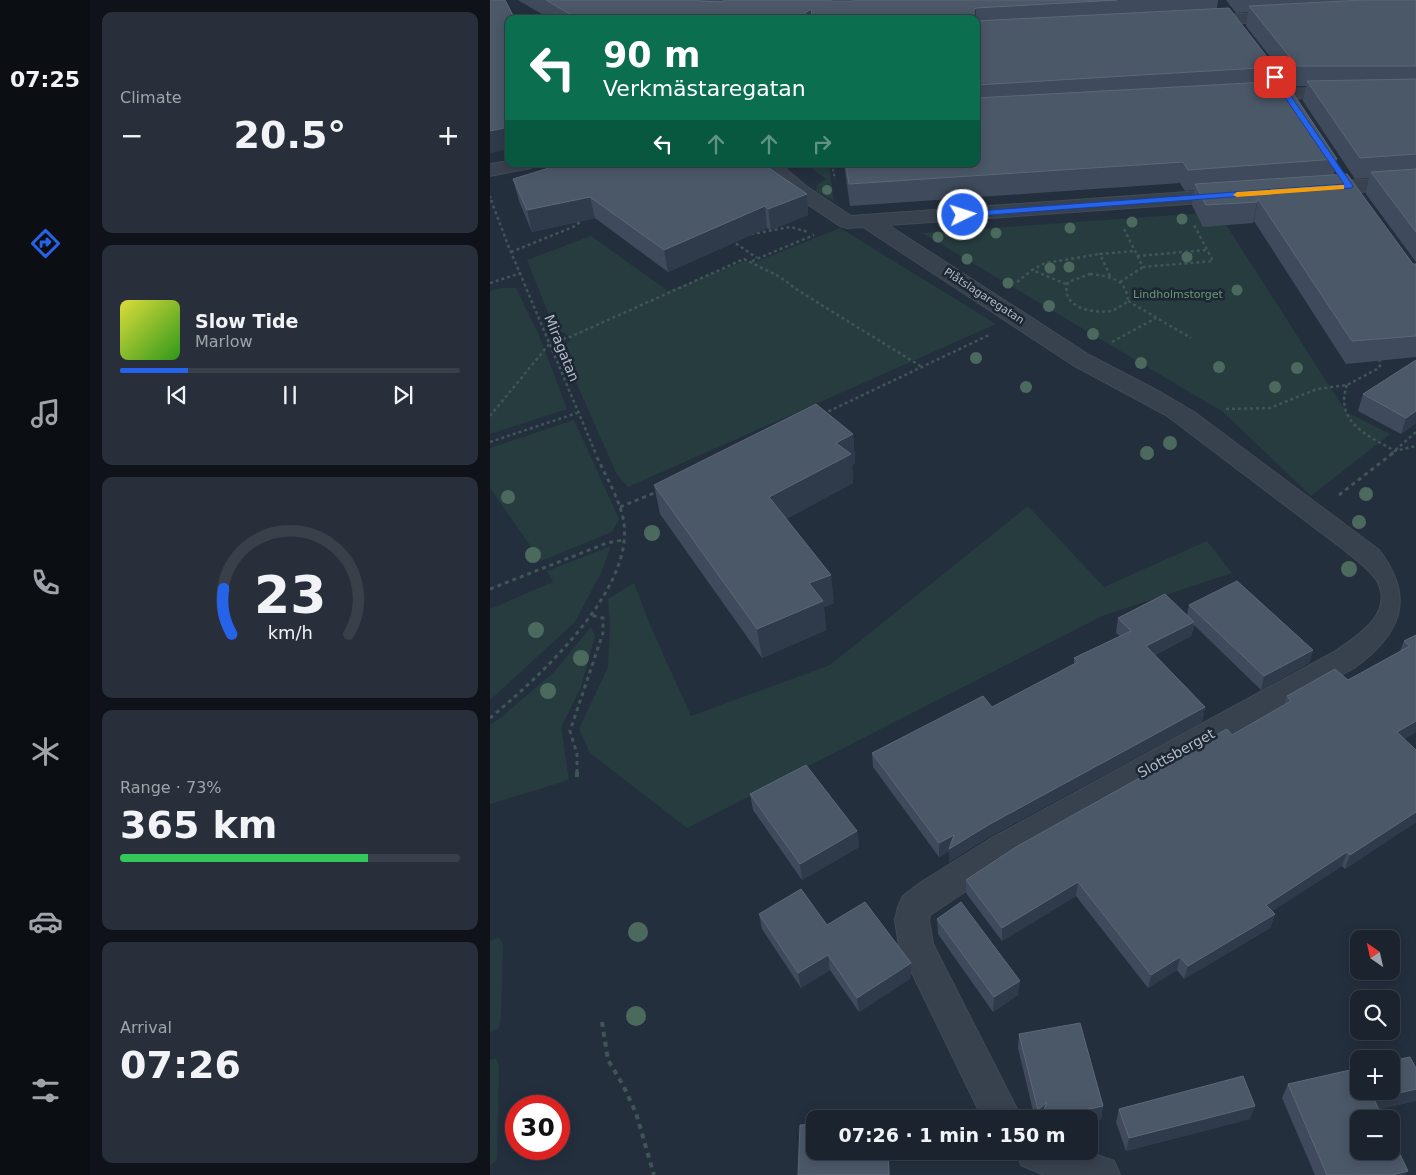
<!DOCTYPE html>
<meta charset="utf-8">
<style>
:root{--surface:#1b232e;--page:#282f3a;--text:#f1f3f6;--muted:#a0a4aa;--line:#39404a;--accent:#2563eb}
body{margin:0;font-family:"DejaVu Sans",sans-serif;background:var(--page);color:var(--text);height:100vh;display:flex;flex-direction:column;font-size:19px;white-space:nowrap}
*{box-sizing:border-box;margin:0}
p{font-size:16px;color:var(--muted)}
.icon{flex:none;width:28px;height:28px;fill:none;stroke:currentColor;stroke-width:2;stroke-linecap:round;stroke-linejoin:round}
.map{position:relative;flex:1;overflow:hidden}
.details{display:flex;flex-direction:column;gap:12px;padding:12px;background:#0f1319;width:400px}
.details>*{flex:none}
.top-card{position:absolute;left:15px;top:15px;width:475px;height:152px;border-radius:10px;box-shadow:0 2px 12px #0003,0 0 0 1px var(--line);background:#0b6e4f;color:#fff;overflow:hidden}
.needle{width:32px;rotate:326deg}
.buttons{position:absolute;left:860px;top:930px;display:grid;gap:10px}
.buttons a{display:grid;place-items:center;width:50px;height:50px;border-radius:10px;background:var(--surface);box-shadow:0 2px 12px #0003,0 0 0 1px var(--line);font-size:25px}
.speed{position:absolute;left:15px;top:1095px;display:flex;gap:10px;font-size:25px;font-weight:700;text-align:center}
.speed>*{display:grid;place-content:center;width:65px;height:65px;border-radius:50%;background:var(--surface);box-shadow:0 2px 12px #0003,0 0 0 1px var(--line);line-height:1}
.speed .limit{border:8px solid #d22;background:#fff;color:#111}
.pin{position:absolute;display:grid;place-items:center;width:42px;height:42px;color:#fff;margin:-21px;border-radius:10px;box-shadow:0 2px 8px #0006}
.me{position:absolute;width:55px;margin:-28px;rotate:86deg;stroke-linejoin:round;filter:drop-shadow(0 0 4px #0008)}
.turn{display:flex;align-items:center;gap:18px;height:105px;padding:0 15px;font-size:22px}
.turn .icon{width:65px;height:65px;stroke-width:2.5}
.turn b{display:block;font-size:35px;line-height:42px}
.lanes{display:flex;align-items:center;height:48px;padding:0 15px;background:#0003;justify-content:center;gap:25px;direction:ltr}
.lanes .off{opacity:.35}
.big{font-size:38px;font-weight:800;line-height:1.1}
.details .tile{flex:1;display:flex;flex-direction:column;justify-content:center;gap:8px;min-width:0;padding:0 18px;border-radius:10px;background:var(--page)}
.details .dial{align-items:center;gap:0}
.dial svg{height:130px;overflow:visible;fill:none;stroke:var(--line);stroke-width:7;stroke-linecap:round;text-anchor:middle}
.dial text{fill:var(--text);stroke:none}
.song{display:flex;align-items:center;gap:15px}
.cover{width:60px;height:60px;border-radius:8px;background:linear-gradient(135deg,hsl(60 70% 55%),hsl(110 70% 35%))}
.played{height:5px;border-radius:2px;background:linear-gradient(90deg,var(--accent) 20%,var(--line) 20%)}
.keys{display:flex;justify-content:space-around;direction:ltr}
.heat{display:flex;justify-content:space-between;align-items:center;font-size:28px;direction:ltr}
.charge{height:8px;border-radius:4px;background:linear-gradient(90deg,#34c759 73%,var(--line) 0)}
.trip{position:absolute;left:316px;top:1110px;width:292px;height:50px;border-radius:10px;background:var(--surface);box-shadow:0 2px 12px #0003,0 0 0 1px var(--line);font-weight:800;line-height:50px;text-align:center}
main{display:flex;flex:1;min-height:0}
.tab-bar{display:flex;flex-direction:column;width:90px;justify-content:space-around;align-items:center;background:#0b0e12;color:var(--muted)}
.tab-bar .icon{width:35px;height:35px}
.tab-bar .on{color:var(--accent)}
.tab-bar b{font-size:22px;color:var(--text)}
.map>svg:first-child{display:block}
.green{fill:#263c3f}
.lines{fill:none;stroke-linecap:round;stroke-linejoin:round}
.street-casing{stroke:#414a57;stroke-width:2}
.path-far3{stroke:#3f5557;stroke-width:2;stroke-dasharray:2.5 2.5;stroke-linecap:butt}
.path-far2{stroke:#3f5557;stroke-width:2.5;stroke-dasharray:3 3;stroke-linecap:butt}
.path-far1{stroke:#3f5557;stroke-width:3;stroke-dasharray:4 4;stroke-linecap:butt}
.path{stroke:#3f5557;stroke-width:4;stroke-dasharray:5 5;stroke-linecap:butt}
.street{fill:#38414e;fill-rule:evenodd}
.tree{fill:#4b6a5d}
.wall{fill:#3f4b5c}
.shaded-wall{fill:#2f3b4b}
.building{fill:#4b5868;stroke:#5c6777}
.route{fill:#2563eb;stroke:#184099}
.slow{fill:#f59e0b}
.labels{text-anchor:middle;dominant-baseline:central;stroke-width:5;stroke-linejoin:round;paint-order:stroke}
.far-park-label{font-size:11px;fill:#6b9a76;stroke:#1d2633}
.far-street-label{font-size:11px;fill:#b4bcc9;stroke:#1d2633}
.street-label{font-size:14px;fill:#b4bcc9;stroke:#1d2633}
</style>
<main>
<nav class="tab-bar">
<b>07:25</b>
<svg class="icon on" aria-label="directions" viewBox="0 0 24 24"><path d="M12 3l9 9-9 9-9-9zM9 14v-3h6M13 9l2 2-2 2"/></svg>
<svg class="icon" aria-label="music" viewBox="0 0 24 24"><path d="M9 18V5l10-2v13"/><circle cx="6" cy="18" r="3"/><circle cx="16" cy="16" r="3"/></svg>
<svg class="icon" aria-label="phone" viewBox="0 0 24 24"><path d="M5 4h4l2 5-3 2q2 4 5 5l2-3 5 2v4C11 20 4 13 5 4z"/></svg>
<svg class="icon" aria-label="climate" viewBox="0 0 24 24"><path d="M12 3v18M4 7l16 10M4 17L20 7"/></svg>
<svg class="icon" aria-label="car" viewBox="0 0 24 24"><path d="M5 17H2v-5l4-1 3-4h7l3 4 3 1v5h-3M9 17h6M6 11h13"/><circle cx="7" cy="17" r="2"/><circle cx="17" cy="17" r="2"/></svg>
<svg class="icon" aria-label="filters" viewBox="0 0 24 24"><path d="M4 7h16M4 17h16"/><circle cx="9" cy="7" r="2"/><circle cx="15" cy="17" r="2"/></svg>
</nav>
<section class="details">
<div class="tile"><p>Climate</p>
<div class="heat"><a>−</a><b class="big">20.5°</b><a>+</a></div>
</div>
<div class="tile">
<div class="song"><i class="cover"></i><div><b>Slow Tide</b><p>Marlow</p></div></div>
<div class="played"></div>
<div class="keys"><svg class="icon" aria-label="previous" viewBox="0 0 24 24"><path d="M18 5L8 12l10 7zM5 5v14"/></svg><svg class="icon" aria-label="pause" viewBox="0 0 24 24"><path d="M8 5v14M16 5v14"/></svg><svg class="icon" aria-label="next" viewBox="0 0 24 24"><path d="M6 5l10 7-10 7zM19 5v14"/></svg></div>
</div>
<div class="tile dial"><svg viewBox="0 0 100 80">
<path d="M14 69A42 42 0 1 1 86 69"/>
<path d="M14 69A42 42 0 0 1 9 41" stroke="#2563eb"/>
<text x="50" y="56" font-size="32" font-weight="700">23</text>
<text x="50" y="72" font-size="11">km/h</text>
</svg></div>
<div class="tile"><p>Range · 73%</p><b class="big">365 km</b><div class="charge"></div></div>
<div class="tile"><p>Arrival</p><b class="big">07:26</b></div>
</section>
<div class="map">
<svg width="926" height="1175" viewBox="0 0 926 1175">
<rect width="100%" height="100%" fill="#242f3e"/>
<!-- green -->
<g class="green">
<path d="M316,164H339L344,201L326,191L327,185L336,179Z"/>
<path d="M728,212L856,412L900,434L821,496L733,412L432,233Z"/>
<path d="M350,228L506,324L138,487L127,475L71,348L80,341V337L74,333L65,330L37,260L101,236L178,291L255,261L266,262Z"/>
<path d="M13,288H26L49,335L77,409L0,434V291Z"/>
<path d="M84,420L129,519L122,532L51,561L0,488V448Z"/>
<path d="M538,506L614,587L717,541L742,573L612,616L197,828L100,753L89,729L118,667L120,625L118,599L144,583L160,625L201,716L340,665Z"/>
<path d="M121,546L111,573L85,622L0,700V609L63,582L57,571Z"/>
<path d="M101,627L105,636L91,687L71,727L79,780L0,804V725L14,715L64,672Z"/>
<path d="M9,938L13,944L11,1017L9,1028L0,1032V941Z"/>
<path d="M6,1059L9,1065L7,1159L0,1166V1060Z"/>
</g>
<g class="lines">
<defs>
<g id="street">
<path d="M794,12L800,14L802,17L800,20L710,26L704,24L702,21L704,18L710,16Z"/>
<path d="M926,87V97L765,99L759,98L756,94L759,90L765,89Z"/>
<path d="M19,161V164H43L41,168L0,176V164Z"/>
<path d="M270,164H290L316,186L361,216L740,189L747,191L750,195L747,199L740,201L398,225L599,355L670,392L704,412L889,550C926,598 911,634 864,668L524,859L440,915L439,920L443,944L532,1119H493L409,946L405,920L408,907L413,896L430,883L500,839L844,652C866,637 905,614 887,581C879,568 865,559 853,549L676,415L583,365L373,227L357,228L350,226L302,194Z"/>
<path d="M926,176V188L828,195L821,193L818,189L821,185L828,183Z"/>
<path d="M526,1151H595L624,1161L630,1175H554L531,1165Z"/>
</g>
</defs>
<!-- street casing -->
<use href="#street" class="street-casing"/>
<!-- path-far3 -->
<g class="path-far3">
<path d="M50,19L58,15"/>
<path d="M342,164L345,179"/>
<path d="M0,196L2,201"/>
</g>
<!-- path-far2 -->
<g class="path-far2">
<path d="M1,200L18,245L106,454"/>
<path d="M634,229L653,267L723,261L704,225"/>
<path d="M261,234L301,227L318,232"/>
<path d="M241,240L267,258"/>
<path d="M21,252L83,227L89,223V218"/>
<path d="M647,256L716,250"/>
<path d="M262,261L324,235"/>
<path d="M600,274C619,276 637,279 638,301C633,305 627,309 621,311C602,314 569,307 578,282Z"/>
<path d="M620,276L610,254L645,251"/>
<path d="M527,282L542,270"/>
<path d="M630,282L653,267"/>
<path d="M0,283L31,273"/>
<path d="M576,284L542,270L555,263L610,254"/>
<path d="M638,301L701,338"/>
<path d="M622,342L666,318"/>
<path d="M857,385C844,422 878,436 905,451L926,446"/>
<path d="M736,409L780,408L827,389L857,385L889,368L891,363L887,357"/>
<path d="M333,414L499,335"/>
<path d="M0,416L60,343L80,337L254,259L290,277L309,291L432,367"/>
<path d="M0,442L87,413"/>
<path d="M901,454L926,432"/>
</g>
<!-- path-far1 -->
<g class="path-far1">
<path d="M849,495L903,453"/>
<path d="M130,507L169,491"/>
<path d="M0,589L117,543L133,540"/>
<path d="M0,718C48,678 143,592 134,523C130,499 115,475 105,453"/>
<path d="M87,773V754L80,731L113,633V618L100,615"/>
</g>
<!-- path -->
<g class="path">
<path d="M87,772V779"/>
<path d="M112,1022L118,1060L133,1085L146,1113L164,1175"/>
</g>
<!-- street -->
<use href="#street" class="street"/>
</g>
<!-- trees -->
<g class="tree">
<circle cx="337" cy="190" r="5"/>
<circle cx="692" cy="219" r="5.5"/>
<circle cx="642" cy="222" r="5.5"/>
<circle cx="580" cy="228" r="5.5"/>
<circle cx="506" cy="233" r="5.5"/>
<circle cx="448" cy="237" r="5.5"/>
<circle cx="697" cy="257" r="5.5"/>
<circle cx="477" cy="259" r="5.5"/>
<circle cx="579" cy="267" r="5.5"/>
<circle cx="560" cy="268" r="5.5"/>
<circle cx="518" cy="283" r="5.5"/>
<circle cx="747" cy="290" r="5.5"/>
<circle cx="559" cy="306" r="6"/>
<circle cx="603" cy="334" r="6"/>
<circle cx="486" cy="358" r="6"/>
<circle cx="651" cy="363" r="6"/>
<circle cx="729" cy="367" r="6"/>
<circle cx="807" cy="368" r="6"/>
<circle cx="536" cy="387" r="6"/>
<circle cx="785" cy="387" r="6"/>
<circle cx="680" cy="443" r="7"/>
<circle cx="657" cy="453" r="7"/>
<circle cx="876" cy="494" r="7"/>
<circle cx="18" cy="497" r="7"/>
<circle cx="869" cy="522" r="7"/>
<circle cx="162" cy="533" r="8"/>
<circle cx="43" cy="555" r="8"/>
<circle cx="859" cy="569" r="8"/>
<circle cx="46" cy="630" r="8"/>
<circle cx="91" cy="658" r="8"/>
<circle cx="58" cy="691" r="8"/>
<circle cx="148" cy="932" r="10"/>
<circle cx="146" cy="1016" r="10"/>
</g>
<!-- wall -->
<g class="wall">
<path d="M28,0H362L361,1H362L364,0H728L727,8L785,67L782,81L847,159L844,175L923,264H926V357L856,364L764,221L763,223L713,227L702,205L704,190L695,191L690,183L360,206L354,164H486V19H60Z"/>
<path d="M736,0H926V262L876,194L879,178L865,179L813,101L816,86H803L756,26L758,12L746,13Z"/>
<path d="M23,179L317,194L318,215L281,230L277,228L178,272L105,218L42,232L29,201Z"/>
<path d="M873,394L926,423L911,434L868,411Z"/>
<path d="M363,434L365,463L362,465L363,483L296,519L344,603L334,607L336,630L272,658L170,514L164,485Z"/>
<path d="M699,605L823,650L819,663L771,690L704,625L701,636L665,655L715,707L712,722L499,837L459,862V851L449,857L383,767L382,753L502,707L584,665V658L630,636L626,633L628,618L697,615Z"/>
<path d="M926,635V732L914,739L926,750V822L855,869L852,866L782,911L785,914L780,928L694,979L687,970L658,988L586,896L512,941L476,893V880L742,735L794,705L797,696L858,680L910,651L914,641Z"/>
<path d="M260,794L367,831L369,847L312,880L263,810Z"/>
<path d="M269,914L337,925L421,963V978L369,1012L340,970L311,988L272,929Z"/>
<path d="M447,919L528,995L503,1012L448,934Z"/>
<path d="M529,1034L613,1106L611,1120L600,1119H545L528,1048Z"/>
<path d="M926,1068V1101L889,1109L918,1171L915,1175H825L792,1098L798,1084Z"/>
<path d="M629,1109L760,1119L636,1151L626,1122Z"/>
</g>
<!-- shaded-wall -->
<g class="shaded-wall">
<path d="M341,0H362L343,18Z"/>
<path d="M486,8V19H484V10Z"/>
<path d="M321,9L322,19H307Z"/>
<path d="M19,127V149L0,153V131Z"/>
<path d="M317,194L318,215L281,230L278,209Z"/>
<path d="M100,197L105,218L42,232L37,210Z"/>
<path d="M768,199L764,221L763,223L767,202Z"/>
<path d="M275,206L277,228L178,272L174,250Z"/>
<path d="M926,411V423L911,434L916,418Z"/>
<path d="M363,434L365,463L362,465L363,483L283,526L279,497L346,443Z"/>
<path d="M341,575L344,603L334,607L336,630L272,658L267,629L319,583Z"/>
<path d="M704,622L701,636L654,660L656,646Z"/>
<path d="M823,650L819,663L771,690L774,676Z"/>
<path d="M715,707L712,722L499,837L459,862V851L449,857V843L464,835L500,824Z"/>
<path d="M926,721V732L901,746L907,732Z"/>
<path d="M926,812V822L855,869L860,855Z"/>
<path d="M367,831L369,847L312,880L310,864Z"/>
<path d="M857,852L852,866L772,918L776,905Z"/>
<path d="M588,882L586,896L512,941V928Z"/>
<path d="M785,914L780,928L694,979L698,966Z"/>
<path d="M338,955L340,970L311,988L308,973Z"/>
<path d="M690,957L687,970L658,988L661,975Z"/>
<path d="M421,963V978L369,1012L367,998Z"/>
<path d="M530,981L528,995L503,1012L504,997Z"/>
<path d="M926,1089V1101L876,1112L884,1099Z"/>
<path d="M557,1102L551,1119H547L548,1110Z"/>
<path d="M613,1106L611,1120L600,1122V1119H554Z"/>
<path d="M765,1106L760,1119L636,1151L639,1138Z"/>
<path d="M398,1151H399L400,1175H399Z"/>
<path d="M918,1171L915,1175H903Z"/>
</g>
<!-- building -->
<g class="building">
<path d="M0,0H15L25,19H19V127L0,131Z"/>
<path d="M56,0H208L210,1L233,2L234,0H341V1H362L364,0H627L486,8L484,10V19H323L321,9L307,19H88Z"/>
<path d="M874,0H926V66H807L759,6Z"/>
<path d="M739,8L785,67L486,85V21Z"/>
<path d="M926,79V154L870,158L817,81Z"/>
<path d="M795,81L847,159L698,170L693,162L359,184L356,164H486V98Z"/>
<path d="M72,164H273L317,194L278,209L275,206L174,250L100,197L37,210L23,179Z"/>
<path d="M926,169V232L881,172Z"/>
<path d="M857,174L923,264H926V336L862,341L768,199L767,202L716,205L705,184Z"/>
<path d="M926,360V411L916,418L873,394Z"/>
<path d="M326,404L363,434L346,443L361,454L279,497L341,575L319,583L333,601L267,629L164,485Z"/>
<path d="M747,581L823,650L774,676L699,605Z"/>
<path d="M675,594L704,622L656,646L715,707L500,824L459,849L464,835L449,843L382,753L493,696L502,707L588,662L584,658L641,631L628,618Z"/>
<path d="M926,635V721L907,732L926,750V812L860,855L857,852L776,905L785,914L698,966L690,957L661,975L588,882L512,928L476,880L526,847L737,729L742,735L801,701L797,696L845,669L858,680L920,646L914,641Z"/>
<path d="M316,765L367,831L310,864L260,794Z"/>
<path d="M311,889L337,925L375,902L421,963L367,998L338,955L308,973L269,914Z"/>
<path d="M471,902L530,981L504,997L447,919Z"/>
<path d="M590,1023L613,1106L554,1119H550L557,1102L548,1110L529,1034Z"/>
<path d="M920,1057L926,1068V1089L884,1099L893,1119H869V1151H901V1136L918,1171L903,1175H837L798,1084L869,1068V1091H901V1061Z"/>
<path d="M753,1076L765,1106L639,1138L629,1109Z"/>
<path d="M325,1124V1151H398L399,1175H308L310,1125Z"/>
</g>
<!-- route -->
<path class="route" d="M782,76H787L863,186L862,188L473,217L469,215L473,212L854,184L781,77Z"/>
<!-- slow -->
<path class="slow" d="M851,185H854V189L747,197L743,195L747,192Z"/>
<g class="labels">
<!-- far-park labels -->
<g class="far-park-label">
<text x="688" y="294">Lindholmstorget</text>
</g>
<!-- far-street labels -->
<g class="far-street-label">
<text transform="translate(494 296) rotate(33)">Plåtslagaregatan</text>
</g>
<!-- street labels -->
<g class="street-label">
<text transform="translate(72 348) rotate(68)">Miragatan</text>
<text transform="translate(686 753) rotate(-29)">Slottsberget</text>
</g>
</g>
</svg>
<div class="buttons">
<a><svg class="needle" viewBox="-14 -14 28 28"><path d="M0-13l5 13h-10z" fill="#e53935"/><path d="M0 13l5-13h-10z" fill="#a0a4aa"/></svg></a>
<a><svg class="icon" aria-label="search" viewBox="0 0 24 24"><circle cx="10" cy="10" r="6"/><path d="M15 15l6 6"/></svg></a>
<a>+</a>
<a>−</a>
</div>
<div class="speed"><div class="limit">30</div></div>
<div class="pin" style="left:785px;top:77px;background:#d93025"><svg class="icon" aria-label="arrive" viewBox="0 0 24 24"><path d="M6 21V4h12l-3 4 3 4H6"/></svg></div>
<svg class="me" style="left:473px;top:215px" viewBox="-20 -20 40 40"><circle r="17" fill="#2563eb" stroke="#fff" stroke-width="3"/><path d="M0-11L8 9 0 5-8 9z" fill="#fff"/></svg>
<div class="trip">07:26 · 1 min · 150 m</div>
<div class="top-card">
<div class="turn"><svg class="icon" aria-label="left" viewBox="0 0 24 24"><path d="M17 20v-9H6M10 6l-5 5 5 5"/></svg><div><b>90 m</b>Verkmästaregatan</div></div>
<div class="lanes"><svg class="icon" aria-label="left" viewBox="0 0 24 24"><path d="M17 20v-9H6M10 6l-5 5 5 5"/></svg><svg class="icon off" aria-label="ahead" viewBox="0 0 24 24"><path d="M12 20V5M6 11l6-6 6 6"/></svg><svg class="icon off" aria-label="ahead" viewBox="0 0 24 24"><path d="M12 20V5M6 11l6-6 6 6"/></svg><svg class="icon off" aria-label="right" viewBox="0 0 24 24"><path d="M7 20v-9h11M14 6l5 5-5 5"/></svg></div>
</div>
</div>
</main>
